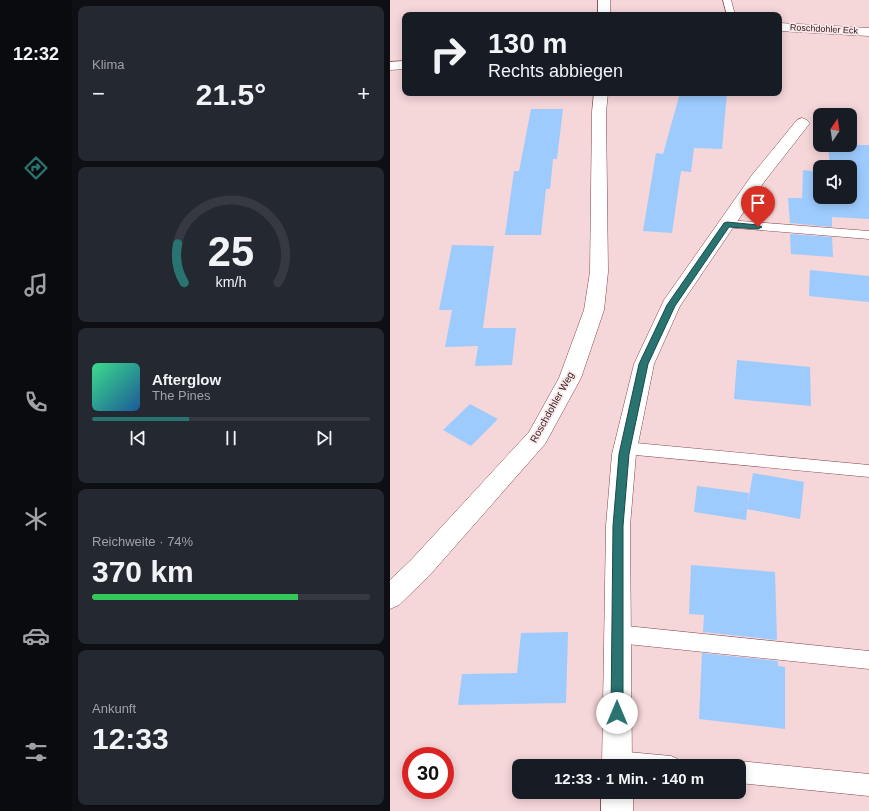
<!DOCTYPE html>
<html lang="de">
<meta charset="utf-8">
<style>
:root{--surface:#171b24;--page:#242831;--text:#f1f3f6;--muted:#9ea1a6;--line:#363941;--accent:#297370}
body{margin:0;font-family:Helvetica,sans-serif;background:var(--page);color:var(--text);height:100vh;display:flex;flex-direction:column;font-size:15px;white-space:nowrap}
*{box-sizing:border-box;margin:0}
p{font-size:13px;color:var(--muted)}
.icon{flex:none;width:22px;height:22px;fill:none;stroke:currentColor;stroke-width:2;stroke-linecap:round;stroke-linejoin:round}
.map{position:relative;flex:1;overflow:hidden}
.sheet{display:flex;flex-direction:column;gap:6px;padding:6px;background:#0d0f14;width:318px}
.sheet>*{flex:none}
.banner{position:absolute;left:12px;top:12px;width:380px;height:84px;border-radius:8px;box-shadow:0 2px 10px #0003;background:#171b24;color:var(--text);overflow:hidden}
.needle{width:26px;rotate:13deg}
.tools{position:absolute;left:423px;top:108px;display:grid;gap:8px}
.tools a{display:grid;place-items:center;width:44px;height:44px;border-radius:8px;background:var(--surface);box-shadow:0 2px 10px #0003;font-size:20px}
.speed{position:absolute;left:12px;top:747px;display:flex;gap:8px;font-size:20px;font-weight:700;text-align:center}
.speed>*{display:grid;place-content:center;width:52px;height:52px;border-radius:50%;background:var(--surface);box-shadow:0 2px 10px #0003;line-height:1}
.speed .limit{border:6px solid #d22;background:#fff;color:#111}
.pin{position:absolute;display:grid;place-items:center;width:34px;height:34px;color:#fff;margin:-41px -17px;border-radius:50% 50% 50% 0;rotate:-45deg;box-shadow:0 0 4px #0007}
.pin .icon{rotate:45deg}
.me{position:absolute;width:44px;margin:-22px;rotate:0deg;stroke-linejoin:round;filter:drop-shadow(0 0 3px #0008)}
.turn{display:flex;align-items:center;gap:14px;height:84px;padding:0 20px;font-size:18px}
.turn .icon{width:52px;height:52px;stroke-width:2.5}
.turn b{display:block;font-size:28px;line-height:34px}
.big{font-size:30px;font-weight:700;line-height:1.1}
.sheet .card{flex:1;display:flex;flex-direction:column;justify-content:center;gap:6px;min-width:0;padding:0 14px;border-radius:8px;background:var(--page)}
.sheet .dial{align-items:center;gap:0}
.dial svg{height:104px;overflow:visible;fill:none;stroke:var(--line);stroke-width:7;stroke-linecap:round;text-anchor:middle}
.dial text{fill:var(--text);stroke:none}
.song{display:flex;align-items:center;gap:12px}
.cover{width:48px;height:48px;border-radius:6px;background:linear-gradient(135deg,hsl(150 70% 55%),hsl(210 70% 35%))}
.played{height:4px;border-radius:2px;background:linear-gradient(90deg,var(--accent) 35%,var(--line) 35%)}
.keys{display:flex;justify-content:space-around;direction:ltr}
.heat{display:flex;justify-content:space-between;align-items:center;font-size:22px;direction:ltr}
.charge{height:6px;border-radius:3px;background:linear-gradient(90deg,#34c759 74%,var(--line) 0)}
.trip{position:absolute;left:122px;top:759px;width:234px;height:40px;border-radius:8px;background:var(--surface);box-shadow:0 2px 10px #0003;font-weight:700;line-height:40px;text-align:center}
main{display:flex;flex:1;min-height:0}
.dock{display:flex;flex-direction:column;width:72px;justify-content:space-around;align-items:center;background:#090b0e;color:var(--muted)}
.dock .icon{width:28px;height:28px}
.dock .on{color:var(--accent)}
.dock b{font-size:18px;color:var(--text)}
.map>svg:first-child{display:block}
.building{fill:#9dcbfe}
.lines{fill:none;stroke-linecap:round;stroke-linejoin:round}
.lane-casing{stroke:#85464f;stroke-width:1}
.street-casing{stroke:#85464f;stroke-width:1}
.secondary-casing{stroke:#85464f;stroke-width:1}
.lane{fill:#fff;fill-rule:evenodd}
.street{fill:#fff;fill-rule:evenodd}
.secondary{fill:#fff;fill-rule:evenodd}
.route{fill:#297370;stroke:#1b4b49}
.labels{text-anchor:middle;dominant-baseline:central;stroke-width:3.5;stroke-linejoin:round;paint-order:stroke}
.far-street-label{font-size:9px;fill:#35191d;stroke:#f8e8e9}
.street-label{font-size:10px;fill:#35191d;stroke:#f8e8e9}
</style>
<main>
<nav class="dock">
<b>12:32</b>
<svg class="icon on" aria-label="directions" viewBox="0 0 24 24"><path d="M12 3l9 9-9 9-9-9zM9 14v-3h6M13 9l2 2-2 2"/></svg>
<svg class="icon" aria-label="music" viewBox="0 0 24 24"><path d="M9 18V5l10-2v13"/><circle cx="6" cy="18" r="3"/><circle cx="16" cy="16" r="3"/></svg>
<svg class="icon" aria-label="phone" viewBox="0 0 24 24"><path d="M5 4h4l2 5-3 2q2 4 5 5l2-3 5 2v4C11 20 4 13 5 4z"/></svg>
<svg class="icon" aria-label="climate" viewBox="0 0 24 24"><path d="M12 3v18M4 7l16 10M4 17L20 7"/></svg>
<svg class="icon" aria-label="car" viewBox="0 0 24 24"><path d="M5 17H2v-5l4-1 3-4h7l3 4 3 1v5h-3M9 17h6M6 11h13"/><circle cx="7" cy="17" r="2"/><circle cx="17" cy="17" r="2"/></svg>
<svg class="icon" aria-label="filters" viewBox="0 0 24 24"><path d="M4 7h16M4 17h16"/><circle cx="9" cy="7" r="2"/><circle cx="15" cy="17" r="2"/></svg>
</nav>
<section class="sheet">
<div class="card"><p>Klima</p>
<div class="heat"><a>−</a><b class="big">21.5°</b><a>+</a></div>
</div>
<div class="card dial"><svg viewBox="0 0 100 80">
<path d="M14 69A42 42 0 1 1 86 69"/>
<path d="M14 69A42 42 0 0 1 9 39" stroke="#297370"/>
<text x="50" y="56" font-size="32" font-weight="700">25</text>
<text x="50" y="72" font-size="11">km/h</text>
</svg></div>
<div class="card">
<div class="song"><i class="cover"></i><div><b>Afterglow</b><p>The Pines</p></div></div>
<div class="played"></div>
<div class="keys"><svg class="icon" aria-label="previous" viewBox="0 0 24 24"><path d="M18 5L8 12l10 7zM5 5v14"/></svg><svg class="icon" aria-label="pause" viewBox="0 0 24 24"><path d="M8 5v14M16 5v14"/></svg><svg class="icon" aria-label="next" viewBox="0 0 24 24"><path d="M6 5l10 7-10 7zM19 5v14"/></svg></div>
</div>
<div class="card"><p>Reichweite · 74%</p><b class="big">370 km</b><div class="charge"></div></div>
<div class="card"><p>Ankunft</p><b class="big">12:33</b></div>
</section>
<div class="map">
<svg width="479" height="811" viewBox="0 0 479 811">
<rect width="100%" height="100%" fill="#f5d6d9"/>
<!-- building -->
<g class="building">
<path d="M290,93H337L332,149L304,148L301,172L291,171L282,233L253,231L266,153L273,154Z"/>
<path d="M141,109H173L167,159H163L160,189H156L151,235H115L124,171H129Z"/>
<path d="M438,145H479V219L442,217V227L400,223L398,198H412L413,170L430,172V197H460V167H440Z"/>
<path d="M400,234L442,237L443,257L401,254Z"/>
<path d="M62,245L104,246L93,328H126L122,365L85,366L88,346L55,347L62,310H49Z"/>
<path d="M420,270L479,276V302L419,296Z"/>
<path d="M347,360L420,367L421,406L344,399Z"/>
<path d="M80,404L108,419L81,446L53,430Z"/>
<path d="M363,473L414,482L410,519L357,509Z"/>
<path d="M307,486L359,493L356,520L304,512Z"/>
<path d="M301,565L385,572L387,640L313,632L314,615L299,614Z"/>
<path d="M178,632L176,703L68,705L72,674L127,673L131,633Z"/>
<path d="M312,653L388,661V666L395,667V729L309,719Z"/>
</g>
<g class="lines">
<defs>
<g id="lane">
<path d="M333,0H341L345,15H337Z"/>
<path d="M337,220L479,231V239L333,227L331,224L333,221Z"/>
<path d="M235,442L479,465V477L235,454L229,452L227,448L229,444Z"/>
<path d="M227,625L479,651V669L227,643L220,640L218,634L220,628Z"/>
<path d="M227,751L281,756L288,759L291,766H219L217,761L220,754Z"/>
<path d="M349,761L479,774V796L349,783V766H341Z"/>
</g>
<g id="street">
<path d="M389,23L479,28V36L389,31Z"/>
<path d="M15,61V69L0,70V62Z"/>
<path d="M412,118L417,120L420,123L374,182L290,306L264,364L246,454L240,526L242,766H212L216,526L222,454L244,364L274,300L362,175L407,120Z"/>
<rect x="211" y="792" width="32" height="19"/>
</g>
<g id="secondary">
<rect x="208" y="0" width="12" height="15"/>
<path d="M204,93H218L216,112L218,272L214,310L191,378L155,444L39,576L9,605L0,609V580L21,560L139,432L169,378L194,310L200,272L202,112Z"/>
</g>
</defs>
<!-- lane casing -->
<use href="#lane" class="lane-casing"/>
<!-- street casing -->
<use href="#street" class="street-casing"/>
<!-- secondary casing -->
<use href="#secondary" class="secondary-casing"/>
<!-- lane -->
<use href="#lane" class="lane"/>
<!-- street -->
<use href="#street" class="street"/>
<!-- secondary -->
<use href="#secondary" class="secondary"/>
</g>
<!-- route -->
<path class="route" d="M337,222L368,225L372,227L368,229L339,227L285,306L258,364L239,454L233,526V713L232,717L227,719L223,717L221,713L223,526L229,454L249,364L277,305L334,223Z"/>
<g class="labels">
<!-- far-street labels -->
<g class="far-street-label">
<text transform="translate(434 29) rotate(3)">Roschdohler Eck</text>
</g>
<!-- street labels -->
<g class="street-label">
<text transform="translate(162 407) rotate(-61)">Roschdohler Weg</text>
</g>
</g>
</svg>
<div class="tools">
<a><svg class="needle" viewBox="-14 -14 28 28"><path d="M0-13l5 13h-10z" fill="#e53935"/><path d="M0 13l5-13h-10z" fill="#9ea1a6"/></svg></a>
<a><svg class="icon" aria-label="sound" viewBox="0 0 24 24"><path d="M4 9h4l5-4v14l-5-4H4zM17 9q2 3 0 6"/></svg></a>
</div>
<div class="speed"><div class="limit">30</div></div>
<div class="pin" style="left:368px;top:227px;background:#d93025"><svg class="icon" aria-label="arrive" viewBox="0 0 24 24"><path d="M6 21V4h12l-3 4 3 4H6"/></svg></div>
<svg class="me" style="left:227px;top:713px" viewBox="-20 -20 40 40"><circle r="19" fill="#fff"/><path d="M0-13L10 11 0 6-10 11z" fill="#297370"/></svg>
<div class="trip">12:33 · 1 Min. · 140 m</div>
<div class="banner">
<div class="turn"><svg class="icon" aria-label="right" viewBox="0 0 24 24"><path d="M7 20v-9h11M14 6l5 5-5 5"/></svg><div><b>130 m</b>Rechts abbiegen</div></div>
</div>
</div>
</main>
